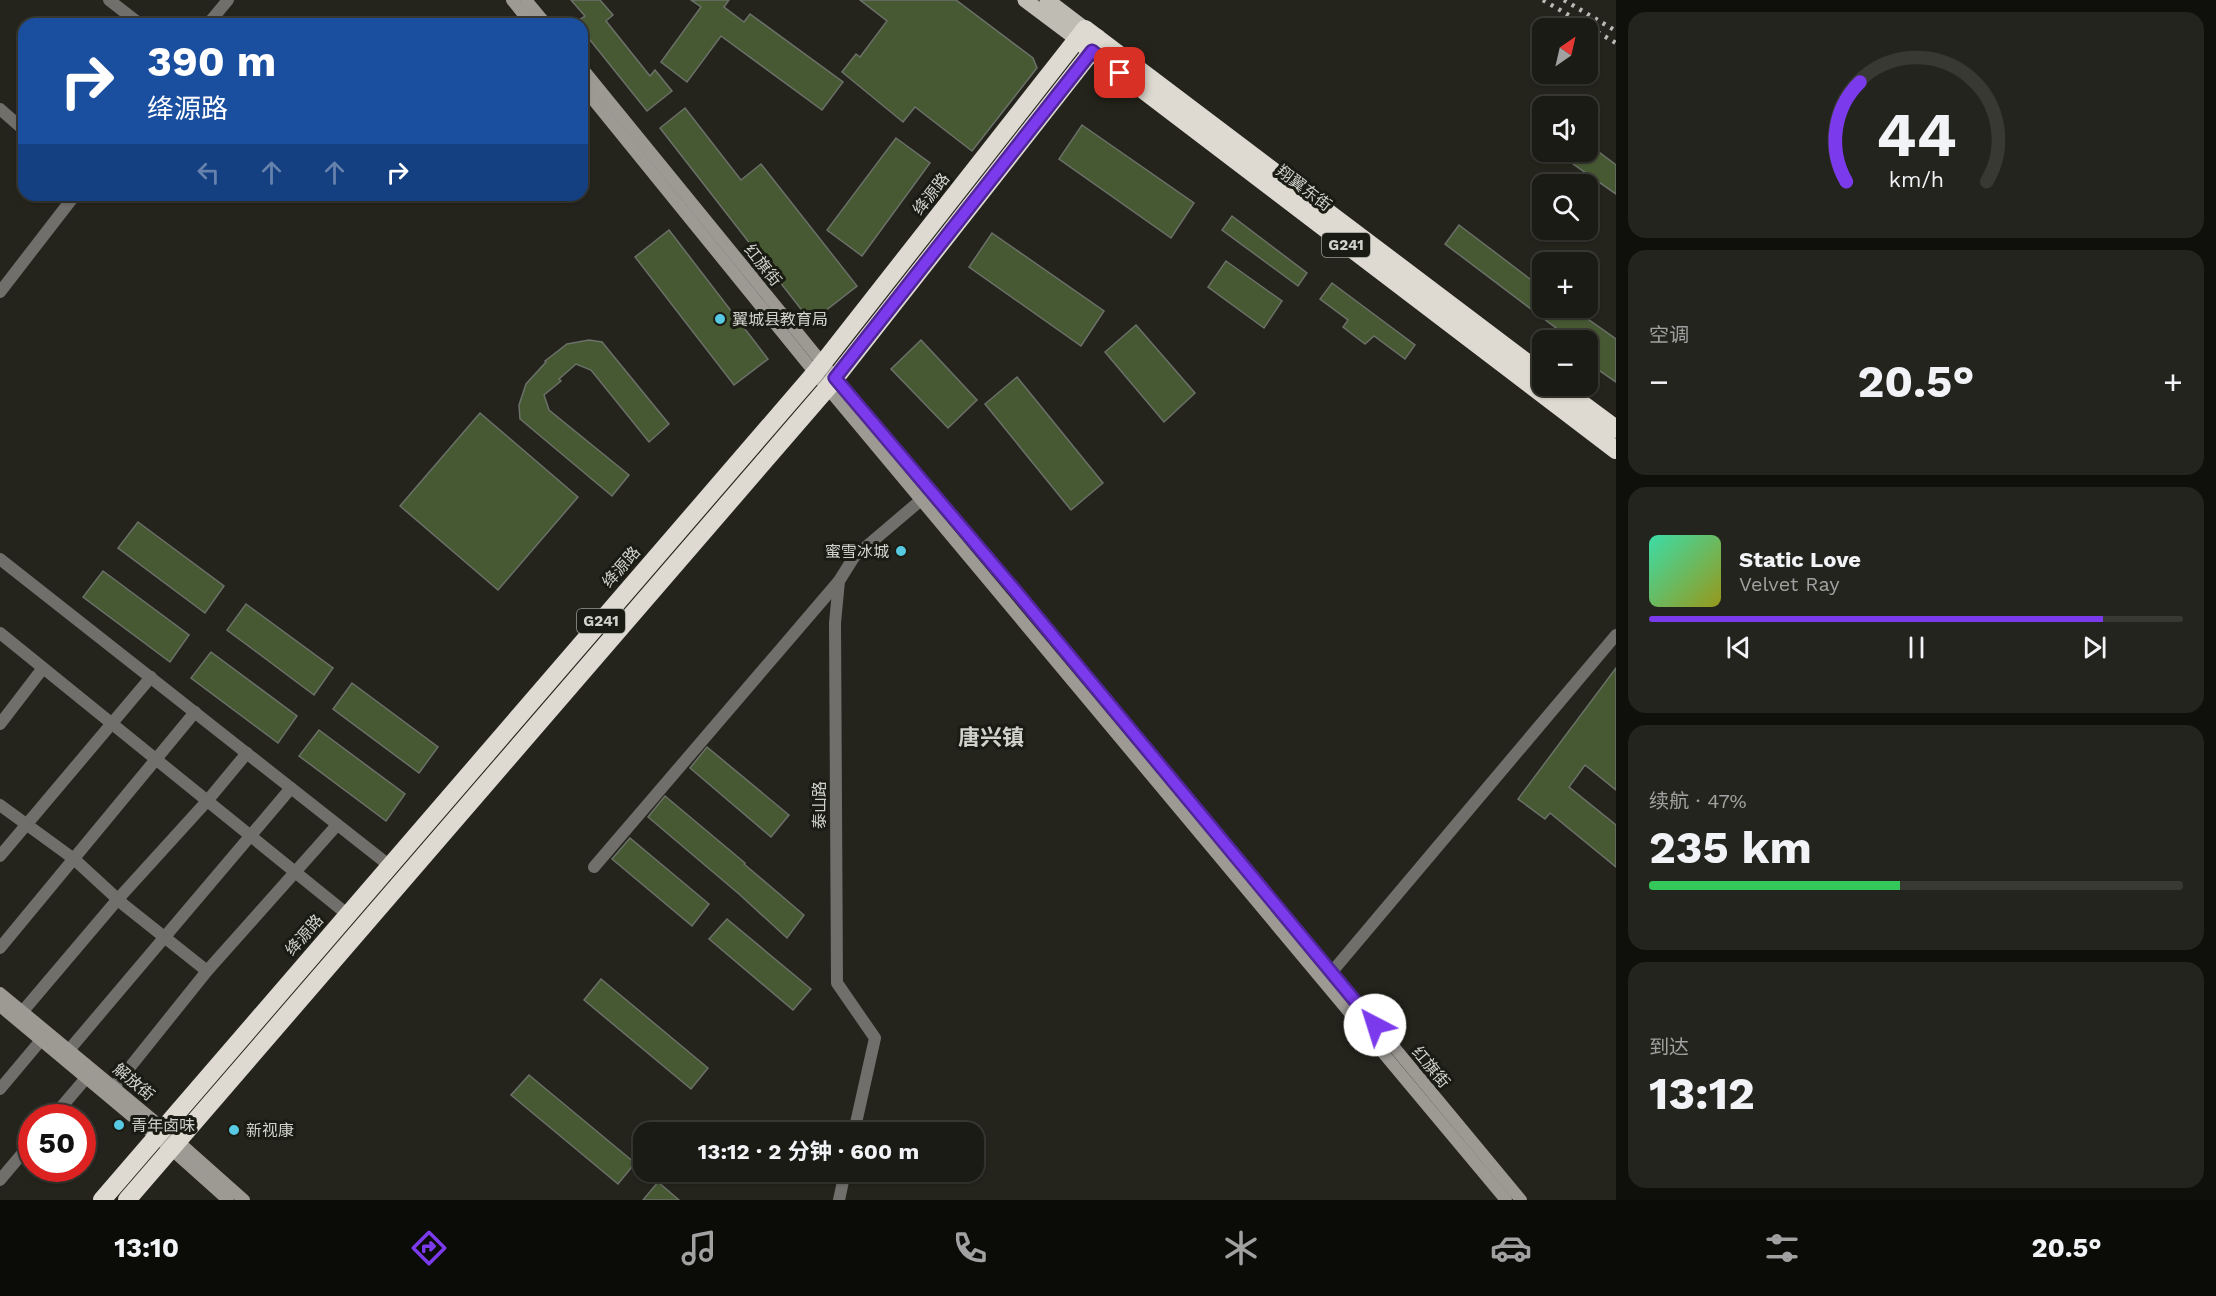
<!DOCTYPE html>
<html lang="zh">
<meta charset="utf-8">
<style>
:root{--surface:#1b1b15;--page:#24241e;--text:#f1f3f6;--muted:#a0a1a0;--line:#393934;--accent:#7c3aed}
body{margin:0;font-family:"Work Sans","Noto Sans SC",sans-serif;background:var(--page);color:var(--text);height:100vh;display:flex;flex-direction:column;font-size:22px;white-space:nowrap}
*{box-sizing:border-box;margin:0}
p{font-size:20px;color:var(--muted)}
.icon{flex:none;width:33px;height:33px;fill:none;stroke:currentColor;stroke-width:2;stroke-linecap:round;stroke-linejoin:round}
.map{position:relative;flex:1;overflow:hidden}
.side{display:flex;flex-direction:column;gap:12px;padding:12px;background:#0f0f0c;width:600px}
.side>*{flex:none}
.hud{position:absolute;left:18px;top:18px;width:570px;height:183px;border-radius:18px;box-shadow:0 2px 4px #0004,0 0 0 2px var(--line);background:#1a4fa0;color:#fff;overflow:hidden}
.needle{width:39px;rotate:34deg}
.fabs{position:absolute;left:1532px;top:18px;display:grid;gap:12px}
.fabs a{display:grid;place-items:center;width:66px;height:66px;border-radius:12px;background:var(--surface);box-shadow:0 2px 4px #0004,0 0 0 2px var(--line);font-size:30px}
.speed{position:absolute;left:18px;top:1104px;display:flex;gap:12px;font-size:30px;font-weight:700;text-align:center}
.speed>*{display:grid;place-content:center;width:78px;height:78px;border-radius:50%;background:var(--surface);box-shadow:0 2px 4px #0004,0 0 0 2px var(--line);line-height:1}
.speed .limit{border:9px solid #d22;background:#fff;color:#111}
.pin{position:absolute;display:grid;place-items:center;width:51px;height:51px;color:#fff;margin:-26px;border-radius:12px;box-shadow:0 3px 9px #0006}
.me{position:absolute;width:66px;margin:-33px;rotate:320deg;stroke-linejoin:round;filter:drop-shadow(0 0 4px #0008)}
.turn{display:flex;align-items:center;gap:21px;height:126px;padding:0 30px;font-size:27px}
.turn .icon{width:78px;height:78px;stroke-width:2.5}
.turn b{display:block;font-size:42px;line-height:51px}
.lanes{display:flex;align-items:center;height:57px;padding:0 30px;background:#0003;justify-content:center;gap:30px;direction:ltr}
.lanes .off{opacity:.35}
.big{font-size:45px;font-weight:700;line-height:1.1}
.side .tile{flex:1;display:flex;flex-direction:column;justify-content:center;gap:9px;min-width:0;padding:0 21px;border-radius:18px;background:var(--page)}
.side .dial{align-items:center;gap:0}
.dial svg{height:156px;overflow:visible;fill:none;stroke:var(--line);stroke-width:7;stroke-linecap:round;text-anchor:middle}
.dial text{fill:var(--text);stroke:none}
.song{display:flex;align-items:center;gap:18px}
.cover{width:72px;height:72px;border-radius:9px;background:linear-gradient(135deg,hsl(160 70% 55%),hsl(60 70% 35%))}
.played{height:6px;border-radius:3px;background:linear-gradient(90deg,var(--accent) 85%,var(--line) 85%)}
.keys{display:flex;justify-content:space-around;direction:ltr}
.heat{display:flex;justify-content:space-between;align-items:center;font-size:33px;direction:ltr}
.charge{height:9px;border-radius:4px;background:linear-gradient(90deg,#34c759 47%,var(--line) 0)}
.trip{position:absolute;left:633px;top:1122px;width:351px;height:60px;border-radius:18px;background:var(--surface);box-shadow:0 2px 4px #0004,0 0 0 2px var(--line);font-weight:700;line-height:60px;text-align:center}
.tabs{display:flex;height:96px;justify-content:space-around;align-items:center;background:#0b0b08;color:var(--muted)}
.tabs .icon{width:42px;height:42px}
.tabs .on{color:var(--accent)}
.tabs b{font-size:27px;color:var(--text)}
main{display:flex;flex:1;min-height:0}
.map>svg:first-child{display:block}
.building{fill:#465933;stroke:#6b7068;stroke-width:1.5}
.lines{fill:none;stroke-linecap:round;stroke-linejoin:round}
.street{stroke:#716f6b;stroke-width:12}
.secondary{stroke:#9d9a94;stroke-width:12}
.primary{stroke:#bfbcb4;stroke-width:15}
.highway{stroke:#dedad1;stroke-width:18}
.rail{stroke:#babab4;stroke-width:4.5;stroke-dasharray:3 6;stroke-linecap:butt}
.route-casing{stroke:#51269a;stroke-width:15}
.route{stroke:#7c3aed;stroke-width:10}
.poi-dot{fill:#58c9e3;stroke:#1a1b13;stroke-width:2}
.labels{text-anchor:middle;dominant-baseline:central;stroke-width:6;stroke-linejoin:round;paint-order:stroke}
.shield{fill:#1a1b13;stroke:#9b9b95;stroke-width:1.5}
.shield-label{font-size:15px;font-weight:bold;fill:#d2d2cd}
.street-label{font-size:16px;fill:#d2d2cd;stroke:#1a1b13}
.poi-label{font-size:16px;fill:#d2d2cd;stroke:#1a1b13;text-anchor:start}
.district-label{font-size:22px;font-weight:bold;fill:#d2d2cd;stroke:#1a1b13}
</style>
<main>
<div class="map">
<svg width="1616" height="1200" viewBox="0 0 1616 1200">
<rect width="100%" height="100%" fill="#24241c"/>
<!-- building -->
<g class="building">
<path d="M571,0H600L613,15L606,21L650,76L655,70L672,91L647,111L582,30V24L576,22L585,16Z"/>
<path d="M691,0H729L724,7L744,22L750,14L843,82L822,110L721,36L687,82L661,62L701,7Z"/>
<path d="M860,0H956L1033,58L1037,68L972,151L915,107L903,122L842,72L856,54L860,57L887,21Z"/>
<path d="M685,108L741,180L761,164L857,286L811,322L660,128Z"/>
<path d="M1082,125L1194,203L1171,238L1059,159Z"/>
<path d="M896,138L930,163L862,256L827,230Z"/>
<path d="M1587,143L1616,165V194L1556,152H1587Z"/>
<path d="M1232,216L1307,273L1298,286L1222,230Z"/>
<path d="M1459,225L1542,288V308H1567L1580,317L1582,315L1616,339V382L1587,362V340H1572L1445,244Z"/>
<path d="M669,230L768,359L734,385L635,257Z"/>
<path d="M992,233L1104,311L1081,346L969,267Z"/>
<path d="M1226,261L1282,301L1264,328L1208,287Z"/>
<path d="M1332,283L1415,345L1405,359L1374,336L1365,344L1343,327L1348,320L1320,299Z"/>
<path d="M1136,325L1195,393L1164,422L1105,352Z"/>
<path d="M589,340L602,342L669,424L649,442L591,370L576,364L559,379L561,381L544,395L549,410L629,475L612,496L520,419L519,405L526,384L546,362L545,361L567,344Z"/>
<path d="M921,340L977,400L948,428L891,369Z"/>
<path d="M1017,377L1103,483L1071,510L985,404Z"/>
<path d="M480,413L578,497L498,590L400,506Z"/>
<path d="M138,522L224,586L205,613L118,548Z"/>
<path d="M103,571L189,635L170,662L83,597Z"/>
<path d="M246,604L333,668L314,695L227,630Z"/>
<path d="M211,652L297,716L278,743L191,678Z"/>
<path d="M1616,668V790L1585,765L1569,787L1616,825V867L1550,813L1545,819L1518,799Z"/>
<path d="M352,683L438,747L419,773L333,709Z"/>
<path d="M319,730L405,794L386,821L299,756Z"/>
<path d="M707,747L789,815L771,837L690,768Z"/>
<path d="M665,796L745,863L744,864L804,915L787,938L739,894L648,817Z"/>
<path d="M630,838L709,904L692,926L612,859Z"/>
<path d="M727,919L811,989L793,1010L709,939Z"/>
<path d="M601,979L708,1068L691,1089L584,1000Z"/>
<path d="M529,1075L635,1163L618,1184L511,1095Z"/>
<path d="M658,1182L679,1200H643Z"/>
</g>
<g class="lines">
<!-- street -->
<g class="street">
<path d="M109,0L140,24"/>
<path d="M208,24L228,0"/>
<path d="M0,109L24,130"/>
<path d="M0,292L75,195"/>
<path d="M0,559L390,866"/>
<path d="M0,633L347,914"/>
<path d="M0,724L43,668"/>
<path d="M0,805L74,859L124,905L207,971L337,825"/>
<path d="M0,856L151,677"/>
<path d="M594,867L839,581"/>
<path d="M0,948L195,712"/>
<path d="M1331,973L1616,635"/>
<path d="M23,1011L118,899L208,800L247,753"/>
<path d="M69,1050L291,788"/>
<path d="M114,1087L207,971"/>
<path d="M0,1089L47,1033"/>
<path d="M52,1118L92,1071"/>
<path d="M854,1132L875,1038L837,983L835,623L839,581L854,557L921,500"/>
<path d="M0,1180L32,1142"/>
<path d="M839,1200L845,1172"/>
</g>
<!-- secondary -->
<g class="secondary">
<path d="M512,0L531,24"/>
<path d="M526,0L546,24"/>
<path d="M582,68L824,365L1019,595L1521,1200"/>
<path d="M582,86L815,373L1506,1200"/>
<path d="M0,993L163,1128L244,1200"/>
<path d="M0,1006L171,1149L228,1200"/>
</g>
<!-- primary -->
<g class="primary">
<path d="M1025,0L1077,39"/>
<path d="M1047,0L1085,29"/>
</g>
<!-- highway -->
<g class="highway">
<path d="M1083,44L1616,450"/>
<path d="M1558,386L1616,429"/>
<path d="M102,1200L815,373L1085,29L1542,374"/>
<path d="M127,1200L830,385L1092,51L1097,38"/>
</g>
<!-- rail -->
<g class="rail">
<path d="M1543,0L1616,43"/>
<path d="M1564,0L1616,31"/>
</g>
</g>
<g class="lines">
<defs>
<path id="route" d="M1120,73L1092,51L835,378L1019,595L1375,1025"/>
</defs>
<!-- route casing -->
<use href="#route" class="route-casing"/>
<!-- route -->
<use href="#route" class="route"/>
</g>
<!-- markers -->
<g class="poi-dot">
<circle cx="720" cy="319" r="6"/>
<circle cx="901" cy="551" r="6"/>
<circle cx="119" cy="1125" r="6"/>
<circle cx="234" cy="1130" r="6"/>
</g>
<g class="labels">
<!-- shield labels -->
<g class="shield">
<rect x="1322" y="233" width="48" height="24" rx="4.5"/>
<rect x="577" y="609" width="48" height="24" rx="4.5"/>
</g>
<g class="shield-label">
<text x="1346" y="245">G241</text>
<text x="601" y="621">G241</text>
</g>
<!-- street labels -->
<g class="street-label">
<text transform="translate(1304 188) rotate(37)">翔翼东街</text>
<text transform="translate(931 194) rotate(-52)">绛源路</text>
<text transform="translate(763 265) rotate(51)">红旗街</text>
<text transform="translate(621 567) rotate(-49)">绛源路</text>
<text transform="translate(819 805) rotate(-90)">泰山路</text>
<text transform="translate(304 935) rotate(-49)">绛源路</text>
<text transform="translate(1431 1067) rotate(50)">红旗街</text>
<text transform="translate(134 1082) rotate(40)">解放街</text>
</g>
<!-- poi labels -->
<g class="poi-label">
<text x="732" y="319">翼城县教育局</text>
<text x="889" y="551" text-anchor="end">蜜雪冰城</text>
<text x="131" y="1125">青年卤味</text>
<text x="246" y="1130">新视康</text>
</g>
<!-- district labels -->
<g class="district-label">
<text x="991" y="737">唐兴镇</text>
</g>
</g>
</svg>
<div class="fabs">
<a><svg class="needle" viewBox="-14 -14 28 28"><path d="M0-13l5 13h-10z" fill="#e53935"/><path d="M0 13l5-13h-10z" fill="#a0a1a0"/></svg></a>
<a><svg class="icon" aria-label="sound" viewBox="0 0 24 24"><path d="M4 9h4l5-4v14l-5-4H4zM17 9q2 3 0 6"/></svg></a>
<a><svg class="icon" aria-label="search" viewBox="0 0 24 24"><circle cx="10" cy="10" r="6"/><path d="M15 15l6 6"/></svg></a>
<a>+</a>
<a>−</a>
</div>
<div class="speed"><div class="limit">50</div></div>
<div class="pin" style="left:1120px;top:73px;background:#d93025"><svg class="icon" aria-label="arrive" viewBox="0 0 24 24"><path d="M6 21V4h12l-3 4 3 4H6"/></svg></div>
<svg class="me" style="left:1375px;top:1025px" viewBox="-20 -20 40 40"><circle r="19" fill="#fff"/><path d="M0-13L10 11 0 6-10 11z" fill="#7c3aed"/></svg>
<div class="trip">13:12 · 2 分钟 · 600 m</div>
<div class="hud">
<div class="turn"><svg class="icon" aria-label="right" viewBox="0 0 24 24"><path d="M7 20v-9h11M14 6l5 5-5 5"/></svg><div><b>390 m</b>绛源路</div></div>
<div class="lanes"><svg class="icon off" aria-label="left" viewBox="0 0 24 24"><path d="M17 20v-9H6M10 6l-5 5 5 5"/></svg><svg class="icon off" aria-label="ahead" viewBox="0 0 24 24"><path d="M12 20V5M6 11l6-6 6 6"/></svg><svg class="icon off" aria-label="ahead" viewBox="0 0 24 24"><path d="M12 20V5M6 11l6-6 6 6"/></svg><svg class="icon" aria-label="right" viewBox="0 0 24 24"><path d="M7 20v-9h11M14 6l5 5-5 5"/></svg></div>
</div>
</div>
<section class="side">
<div class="tile dial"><svg viewBox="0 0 100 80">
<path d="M14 69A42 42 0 1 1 86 69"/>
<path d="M14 69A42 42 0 0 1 21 18" stroke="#7c3aed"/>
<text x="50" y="56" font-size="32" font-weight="700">44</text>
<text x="50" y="72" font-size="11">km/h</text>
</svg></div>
<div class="tile"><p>空调</p>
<div class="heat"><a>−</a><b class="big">20.5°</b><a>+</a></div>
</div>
<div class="tile">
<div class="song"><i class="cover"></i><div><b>Static Love</b><p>Velvet Ray</p></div></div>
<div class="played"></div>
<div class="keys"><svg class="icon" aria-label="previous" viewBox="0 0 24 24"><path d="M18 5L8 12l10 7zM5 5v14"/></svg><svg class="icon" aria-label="pause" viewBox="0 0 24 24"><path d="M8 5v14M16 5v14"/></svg><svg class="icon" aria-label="next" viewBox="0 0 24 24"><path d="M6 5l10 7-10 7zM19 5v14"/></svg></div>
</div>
<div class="tile"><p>续航 · 47%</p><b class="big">235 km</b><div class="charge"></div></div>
<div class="tile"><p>到达</p><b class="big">13:12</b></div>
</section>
</main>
<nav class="tabs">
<b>13:10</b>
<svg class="icon on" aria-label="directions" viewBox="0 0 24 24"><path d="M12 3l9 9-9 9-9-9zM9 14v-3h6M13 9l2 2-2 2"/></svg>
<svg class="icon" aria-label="music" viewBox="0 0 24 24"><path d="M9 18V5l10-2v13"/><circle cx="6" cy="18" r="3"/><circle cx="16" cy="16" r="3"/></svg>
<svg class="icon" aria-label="phone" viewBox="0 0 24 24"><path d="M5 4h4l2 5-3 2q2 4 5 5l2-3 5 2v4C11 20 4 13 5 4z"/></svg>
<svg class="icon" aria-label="climate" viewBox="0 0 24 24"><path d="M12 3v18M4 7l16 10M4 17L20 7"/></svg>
<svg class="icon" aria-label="car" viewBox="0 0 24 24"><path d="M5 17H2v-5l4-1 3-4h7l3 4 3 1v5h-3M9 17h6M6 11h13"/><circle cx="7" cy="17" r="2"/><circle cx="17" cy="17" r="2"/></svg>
<svg class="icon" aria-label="filters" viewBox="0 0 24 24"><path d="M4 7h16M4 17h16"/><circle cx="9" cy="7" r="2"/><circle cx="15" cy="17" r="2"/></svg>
<b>20.5°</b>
</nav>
